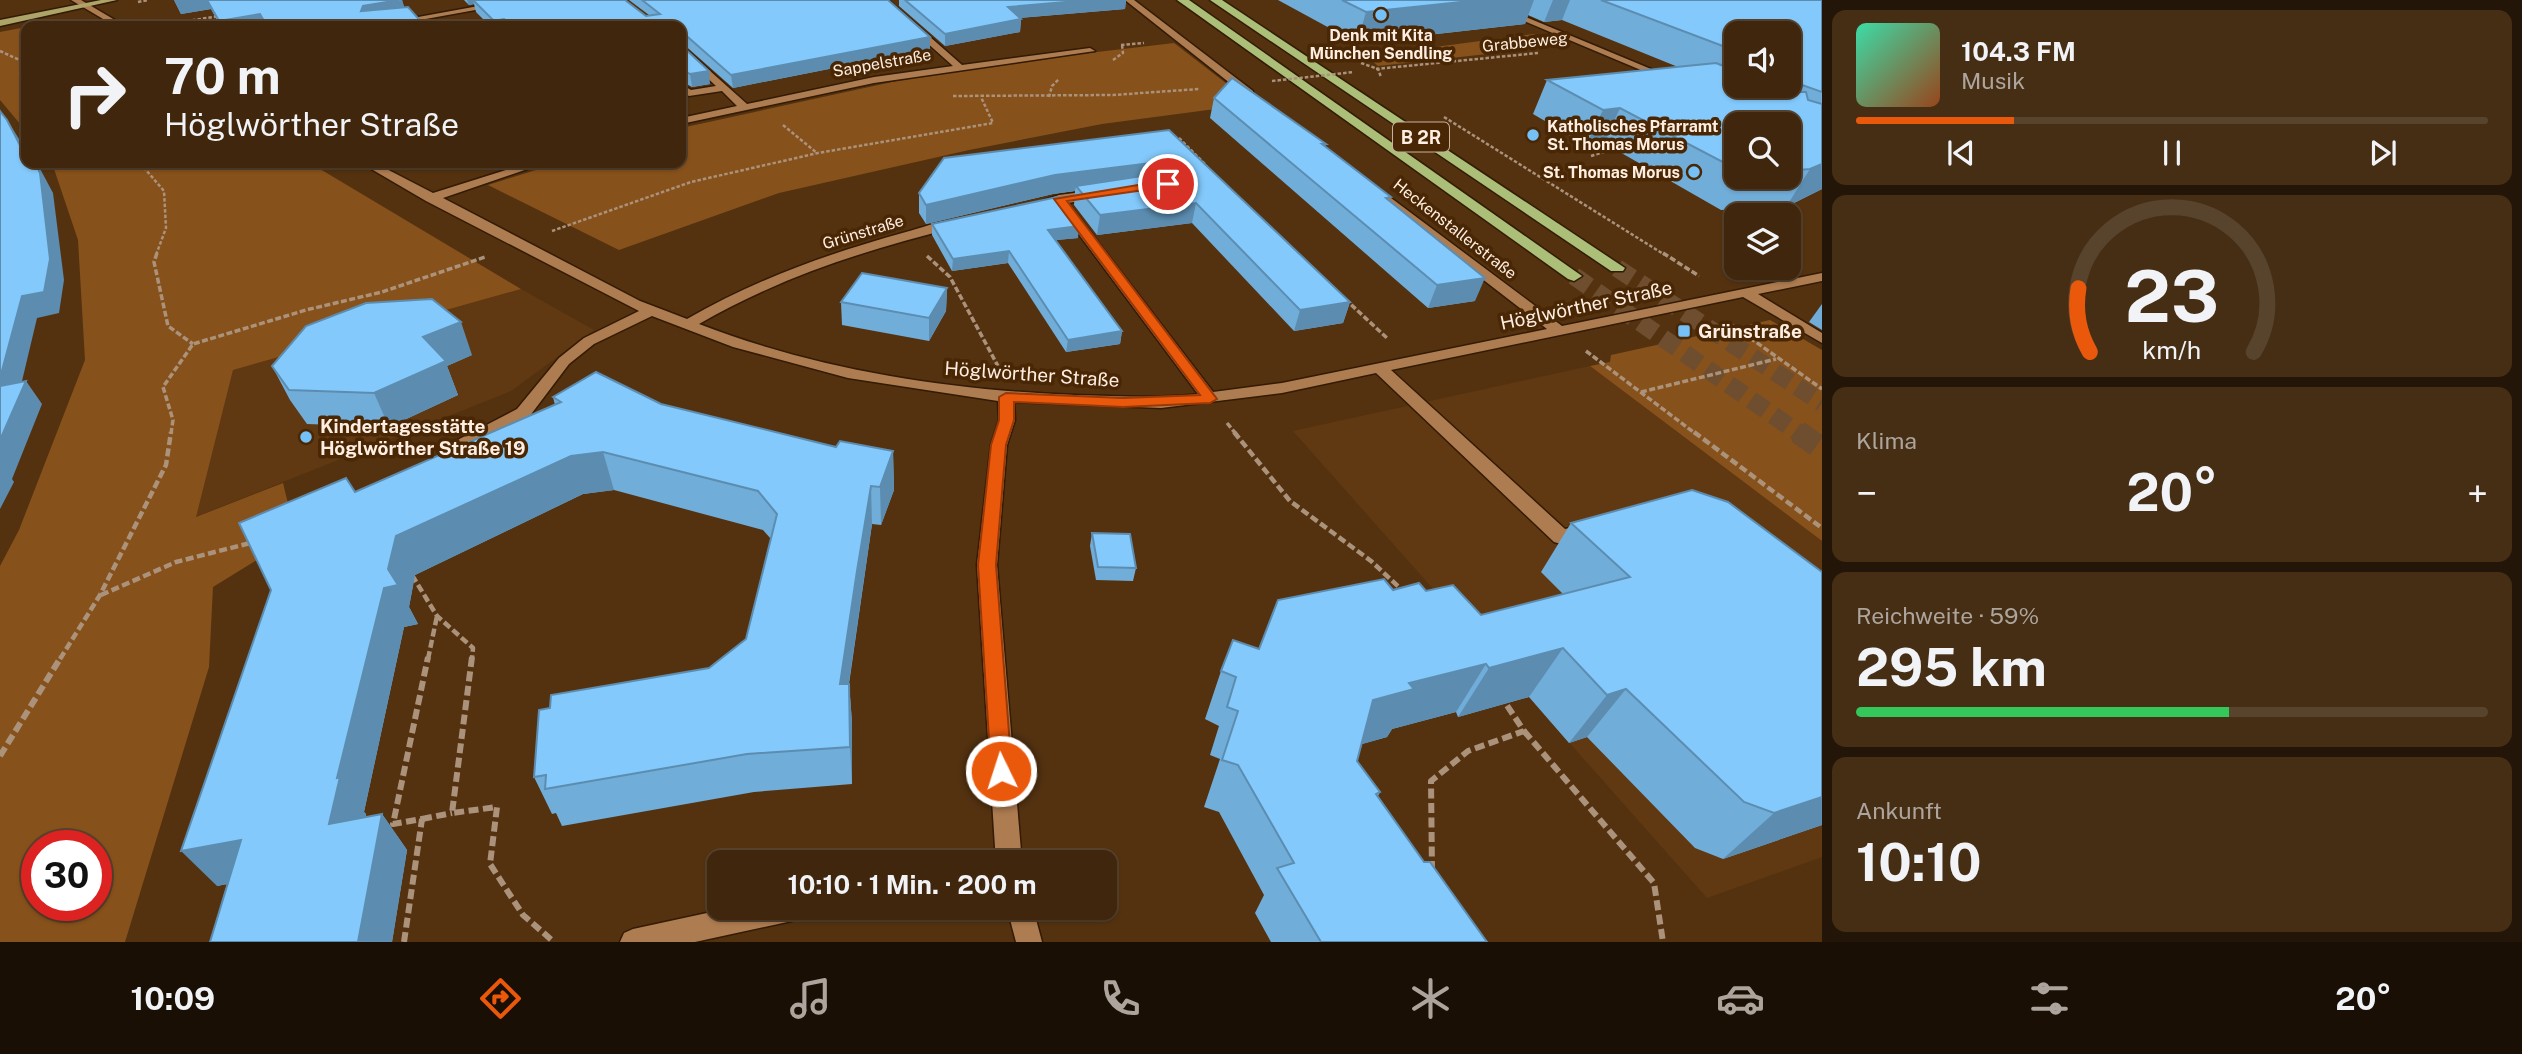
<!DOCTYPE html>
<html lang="de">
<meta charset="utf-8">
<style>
:root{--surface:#3f260c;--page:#462e15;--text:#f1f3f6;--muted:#ada59d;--line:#58432d;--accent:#ea580c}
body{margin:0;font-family:"Public Sans",sans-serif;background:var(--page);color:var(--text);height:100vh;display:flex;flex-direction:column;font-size:26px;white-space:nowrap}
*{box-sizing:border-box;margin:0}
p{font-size:23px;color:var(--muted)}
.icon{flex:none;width:38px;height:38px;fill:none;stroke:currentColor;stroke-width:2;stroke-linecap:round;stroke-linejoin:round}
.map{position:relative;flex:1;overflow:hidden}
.details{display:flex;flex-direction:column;gap:10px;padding:10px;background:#231507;width:700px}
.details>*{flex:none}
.hud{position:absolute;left:21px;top:21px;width:665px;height:147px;border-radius:14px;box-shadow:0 2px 5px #0004,0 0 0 2px var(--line);background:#3f260c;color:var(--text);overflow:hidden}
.tools{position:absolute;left:1724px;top:21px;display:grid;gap:14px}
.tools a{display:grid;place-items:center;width:77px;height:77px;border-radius:14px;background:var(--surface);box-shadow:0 2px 5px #0004,0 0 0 2px var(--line);font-size:35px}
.speed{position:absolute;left:21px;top:830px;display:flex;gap:14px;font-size:35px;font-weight:700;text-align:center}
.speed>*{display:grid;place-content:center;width:91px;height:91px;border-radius:50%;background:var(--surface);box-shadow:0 2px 5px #0004,0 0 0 2px var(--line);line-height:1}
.speed .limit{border:10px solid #d22;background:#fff;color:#111}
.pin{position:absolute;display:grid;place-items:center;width:60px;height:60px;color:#fff;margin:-30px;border:4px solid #fff;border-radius:50%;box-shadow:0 2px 7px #0007}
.me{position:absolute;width:77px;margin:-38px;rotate:356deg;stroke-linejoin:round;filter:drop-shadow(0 0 5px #0008)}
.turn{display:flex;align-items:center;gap:24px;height:147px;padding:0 28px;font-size:32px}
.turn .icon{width:91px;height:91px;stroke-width:2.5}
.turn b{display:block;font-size:49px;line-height:60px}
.big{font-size:52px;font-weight:700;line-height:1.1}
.details .tile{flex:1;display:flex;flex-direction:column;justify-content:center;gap:10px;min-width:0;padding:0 24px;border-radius:14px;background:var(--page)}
.details .dial{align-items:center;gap:0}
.dial svg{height:182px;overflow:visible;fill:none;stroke:var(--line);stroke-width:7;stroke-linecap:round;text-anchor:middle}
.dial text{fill:var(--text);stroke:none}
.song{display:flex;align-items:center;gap:21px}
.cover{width:84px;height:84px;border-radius:10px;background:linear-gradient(135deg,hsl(160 70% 55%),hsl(20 70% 35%))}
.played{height:7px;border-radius:4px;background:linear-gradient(90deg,var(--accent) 25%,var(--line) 25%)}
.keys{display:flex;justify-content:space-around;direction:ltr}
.heat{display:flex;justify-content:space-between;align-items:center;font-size:38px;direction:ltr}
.charge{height:10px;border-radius:5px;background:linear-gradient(90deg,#34c759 59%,var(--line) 0)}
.trip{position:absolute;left:707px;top:850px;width:410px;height:70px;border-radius:14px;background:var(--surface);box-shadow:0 2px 5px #0004,0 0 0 2px var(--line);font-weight:700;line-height:70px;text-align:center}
.dock{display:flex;height:112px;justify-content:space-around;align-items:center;background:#190f05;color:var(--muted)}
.dock .icon{width:49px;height:49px}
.dock .on{color:var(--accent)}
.dock b{font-size:32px;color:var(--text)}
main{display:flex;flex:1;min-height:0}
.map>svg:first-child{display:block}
.built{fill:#603912}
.green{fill:#87511b;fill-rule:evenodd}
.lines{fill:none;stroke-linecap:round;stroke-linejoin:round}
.highway-tunnel-far1{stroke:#6e4e2f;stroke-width:18;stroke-dasharray:18 9;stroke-linecap:butt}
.highway-tunnel{stroke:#6e4e2f;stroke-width:23;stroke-dasharray:23 11;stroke-linecap:butt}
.minor-casing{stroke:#331b05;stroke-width:3}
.major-casing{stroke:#331b05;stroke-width:3}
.highway-casing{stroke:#331b05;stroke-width:3}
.path-far3{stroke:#ab927b;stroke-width:2.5;stroke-dasharray:3.5 2;stroke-linecap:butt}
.path-far2{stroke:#ab927b;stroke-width:3.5;stroke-dasharray:6 2.5;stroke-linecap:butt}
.path-far1{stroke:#ab927b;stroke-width:4.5;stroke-dasharray:8 3.5;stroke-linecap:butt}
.path{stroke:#ab927b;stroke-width:6;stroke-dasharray:10 4.5;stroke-linecap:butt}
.minor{fill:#ae7c51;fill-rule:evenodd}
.major{fill:#aca468;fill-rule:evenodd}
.highway{fill:#abbf78;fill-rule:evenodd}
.path-bridge{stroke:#ab927b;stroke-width:2.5;stroke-dasharray:3.5 2;stroke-linecap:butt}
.wall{fill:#71add9;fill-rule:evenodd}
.shaded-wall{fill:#5c8db0}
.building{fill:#83c9fc;stroke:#5c8db0;stroke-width:2}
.route{fill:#ea580c;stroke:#983908;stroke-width:2}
.poi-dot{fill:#75c0f6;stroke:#492704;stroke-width:2.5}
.labels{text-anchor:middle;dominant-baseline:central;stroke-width:7;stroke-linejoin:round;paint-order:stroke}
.far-poi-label{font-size:16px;font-weight:bold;fill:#ffeee1;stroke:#492704}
.far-street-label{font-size:16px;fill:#ffeee1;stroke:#492704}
.shield{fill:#492704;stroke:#c8b29f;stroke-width:2}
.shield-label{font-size:18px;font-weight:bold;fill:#ffeee1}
.street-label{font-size:19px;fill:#ffeee1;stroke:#492704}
.poi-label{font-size:19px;font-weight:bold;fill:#ffeee1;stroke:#492704;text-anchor:start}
</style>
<main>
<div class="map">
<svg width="1822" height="942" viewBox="0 0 1822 942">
<rect width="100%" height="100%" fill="#543210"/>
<!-- built -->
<g class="built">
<path d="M521,289L594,330L511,391L195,517L233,370Z"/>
<path d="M1590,366L1822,541V857L1707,898L1293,431Z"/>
</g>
<!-- green -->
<g class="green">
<path d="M26,27V131L0,100V32Z"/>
<path d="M1533,34L1560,46L1378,66L1366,56Z"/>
<path d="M1174,43L1253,104L1102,124L969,150L779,193L619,250L488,185L558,163H681V128L892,82L978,66Z"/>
<path d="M52,163H310L521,289L233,370L196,517L283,483L296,536L213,587L209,667L125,942H0V566L19,530L85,360L78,240ZM37,845H96V905H37Z"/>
<path d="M1770,320L1822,350V541L1590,366L1610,362L1611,355Z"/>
</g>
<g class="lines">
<!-- highway-tunnel-far1 -->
<g class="highway-tunnel-far1">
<path d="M1617,268L1822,403"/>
<path d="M1574,276L1800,434"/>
</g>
<!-- highway-tunnel -->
<path class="highway-tunnel" d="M1798,432L1822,449"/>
<defs>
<g id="minor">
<path d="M71,0H81L125,26H115Z"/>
<path d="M511,0H530L387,26H369Z"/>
<path d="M879,0H888L962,65L1090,48L1095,51L874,83L681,124V118L737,106L722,91L689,96L681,92V84L691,90L716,86L681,53V45L747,104L874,77L953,66Z"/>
<path d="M1125,0H1134L1253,91V95H1245Z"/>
<path d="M1474,0H1485L1675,79L1667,81Z"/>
<path d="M361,163H375L433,193L528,163H545L443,198L640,301L687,319C756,279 830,253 906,232C921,228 943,219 958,221V227C868,249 780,277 699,324C818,370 948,390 1075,395C1117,396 1156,399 1198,394L1057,205L1036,209L1030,205L1059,195L1098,190L1102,191V197L1068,203L1213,392L1282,383L1547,329L1367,190V184L1371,183L1562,326L1822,273V281L1758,294L1822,333V343L1743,297L1391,370L1565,529L1584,525L1591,527L1593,532L1591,537L1561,544L1554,542L1376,373L1282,393L1161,408L1014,402L1015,420L1007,445L997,565L1022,863H996L977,565L991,445L999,420L998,401L848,378L733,347L652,316L594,344L569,364L529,417L456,455H444L441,451L444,447L517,409L559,358L584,338L639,311L426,201Z"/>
<path d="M730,908H805L801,917L792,921L695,942H620L624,933L633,929Z"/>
<path d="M1007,908H1033L1042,942H1016Z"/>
</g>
<path id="major" d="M101,0H117L0,26V20Z"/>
<g id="highway">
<path d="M1177,0H1189L1582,276L1574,281L1568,279Z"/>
<path d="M1210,0H1222L1625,268L1623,271H1611Z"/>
</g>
</defs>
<!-- minor casing -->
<use href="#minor" class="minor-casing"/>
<!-- major casing -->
<use href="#major" class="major-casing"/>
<!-- highway casing -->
<use href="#highway" class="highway-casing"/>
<!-- path-far3 -->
<g class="path-far3">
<path d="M138,2L148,0"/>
<path d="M154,26L220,16"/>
<path d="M1121,45L1144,43"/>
<path d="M0,51L24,62L20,74L26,78"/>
<path d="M1113,60L1123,53L1122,45"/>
<path d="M1361,63L1378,69L1381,77"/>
<path d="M1376,69L1538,53"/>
<path d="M953,96L1113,95L1199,89"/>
<path d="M1049,97L1052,86L1059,79"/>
<path d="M1444,117L1665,255"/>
<path d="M783,125L817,153"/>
<path d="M1179,138L1206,165L1207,171"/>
<path d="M1591,156L1617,148"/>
<path d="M140,163L164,191L166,228L156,255"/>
<path d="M552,231L691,182L818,153L993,123L981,97"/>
</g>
<!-- path-far2 -->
<g class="path-far2">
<path d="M157,253L154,262L168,326L193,344"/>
<path d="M1663,253L1699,276"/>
<path d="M927,256L950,277L999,368"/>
<path d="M1345,299L1387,338"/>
<path d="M1729,323L1822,389"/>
<path d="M1586,351L1696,434"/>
<path d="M1641,392L1776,359"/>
<path d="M1227,423L1236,434"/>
<path d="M171,434L173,420L163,387L193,344L306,310L382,292L485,257"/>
</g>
<!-- path-far1 -->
<g class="path-far1">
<path d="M1234,432L1290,501L1371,561L1402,590"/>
<path d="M1694,432L1822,528"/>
<path d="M412,575L437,616L473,648L472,659"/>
<path d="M101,595L176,562L254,542"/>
<path d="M60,659L100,595L166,465L171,432"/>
<path d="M428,659L437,616"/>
</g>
<!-- path -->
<g class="path">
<path d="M472,657L452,813L497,807L490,864L523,915L554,942"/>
<path d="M1524,731L1654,883L1663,942"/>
<path d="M0,756L61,657"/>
<path d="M422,819L452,813"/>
<path d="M1432,871L1431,781L1468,751L1524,731L1504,701"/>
<path d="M404,942L422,819L393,824L428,657"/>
</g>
<!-- minor -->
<use href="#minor" class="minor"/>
<!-- major -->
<use href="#major" class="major"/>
<!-- highway -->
<use href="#highway" class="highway"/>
<!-- path-bridge -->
<path class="path-bridge" d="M1272,81L1354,72"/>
</g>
<!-- wall -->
<g class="wall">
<path d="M174,0H402L404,7L425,26H220L211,9L181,14Z"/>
<path d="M464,0H625L646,16L649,15L629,0H888L930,49L733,88L681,42V44V26H490L476,12L474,4L469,5Z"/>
<path d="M899,0H1126L1125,9L1019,18L1021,19L1020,32L945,46L899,6Z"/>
<path d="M1278,0H1822V189L1786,207L1721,210L1604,143L1586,145L1533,114L1547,80L1678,67L1562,20L1544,22L1528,15L1525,24L1357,43ZM1736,33H1788V86H1736ZM1736,124H1788V177H1736Z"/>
<path d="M681,45L710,84L692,87L681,81Z"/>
<path d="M1214,98L1326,144L1325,147L1390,201L1475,301L1428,308L1210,118Z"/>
<path d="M1169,130L1350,302L1343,323L1294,331L1192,223L1097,235L1074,205L1075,191L1053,194L926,224L919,213V193Z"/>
<path d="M932,224L1078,238L1056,240L1122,331L1120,344L1066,352L1008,263L952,271L932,235Z"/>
<path d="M947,288L946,311L929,341L842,325L841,302Z"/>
<path d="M1822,304V330L1809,322Z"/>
<path d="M472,355L447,366L458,395L389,427L307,424L290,400L272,366Z"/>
<path d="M553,397L661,404L836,447L893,451L894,490L881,525L872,524L849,684L852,722V784L754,792L562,826L556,813L552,814L534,777L550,708L709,668L746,639L771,539L763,530L614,490L583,494L415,575L409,607L418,624L404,627L364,812L366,814V817L382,814L407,850L392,942H210L227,884L217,886L355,492L555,405Z"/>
<path d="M1571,523L1822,572V825L1723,859L1695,848L1587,737L1569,743L1529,697L1458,717L1456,712L1392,729L1387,737L1362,744L1357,761L1380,792L1378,796L1424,862L1487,942H1271L1255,913L1264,895L1219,812L1204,807L1220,759L1210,755L1219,726L1205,719L1221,671L1259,649L1393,590L1426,591L1481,615L1563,594L1541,572Z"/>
<path d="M1092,533L1136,568L1133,581L1096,580L1090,546Z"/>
</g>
<!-- shaded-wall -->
<g class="shaded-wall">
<path d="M174,0H207L211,9L181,14Z"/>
<path d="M402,0L407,16L361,11L363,6Z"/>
<path d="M467,0H496H473L474,4L469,5Z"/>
<path d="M1089,0H1126L1125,9L1008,19V7Z"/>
<path d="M1480,0H1534L1525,24L1357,43L1366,12Z"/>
<path d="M1553,0H1570L1562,20L1544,22Z"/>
<path d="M260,14L265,26H221L219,21Z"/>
<path d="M504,19L506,26H495L494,21Z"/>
<path d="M1021,19L1020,32L945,46V34Z"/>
<path d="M930,37V49L733,88L731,75Z"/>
<path d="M709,71L710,84L692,87L690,74Z"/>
<path d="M681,84H684L687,102L681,104Z"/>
<path d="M1620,108L1604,143L1586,145L1603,110Z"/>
<path d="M7,120L19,139L26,154L22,149Z"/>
<path d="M1176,160L1173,178L1076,186L1075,191L1053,194L926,224V205L1055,175Z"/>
<path d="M35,163H37L53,193L64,280L59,313L37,318L17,402L26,381L42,404L12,479L14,482L0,509V378L22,296Z"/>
<path d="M1822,164V189L1786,207L1810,169Z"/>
<path d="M1196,203L1192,223L1097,235L1100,215Z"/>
<path d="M1079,226L1078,238L1047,241L1048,230Z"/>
<path d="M1009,251L1008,263L952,271L953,259Z"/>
<path d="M1485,278L1475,301L1428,308L1437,285Z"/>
<path d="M947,288L946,311L929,341V318Z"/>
<path d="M1350,302L1343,323L1294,331L1300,310Z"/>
<path d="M461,322L472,355L447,366L458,395L389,427L374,393L423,337Z"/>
<path d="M1122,331L1120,344L1066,352L1068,340Z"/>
<path d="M893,451L894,490L881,525L880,487Z"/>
<path d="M603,452L614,490L583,494L415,575L409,607L418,624L404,627L364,812L366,814L357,860L329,824L337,778L396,536L571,456Z"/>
<path d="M871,486L872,524L843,723L840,684Z"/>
<path d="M1563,648L1529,697L1458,717L1489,668Z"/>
<path d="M1486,664L1456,712L1392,729L1387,737L1348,748L1373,700L1409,683Z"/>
<path d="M849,684L852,722V784L850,747Z"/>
<path d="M1626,689L1587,737L1569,743L1607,695Z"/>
<path d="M1822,797V825L1723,859L1774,813Z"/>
<path d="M382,814L407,850L392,942H358Z"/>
<path d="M241,840L273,876L217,886L181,851Z"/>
</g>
<!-- building -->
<g class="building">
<path d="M207,0H399L363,6L361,11L408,7L425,26H267L260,14L219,21Z"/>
<path d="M473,0H625L646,16L660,14L642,0H888L930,37L731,75L681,31V26H512L504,19L494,21Z"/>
<path d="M905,0H1089L1008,7L1021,19L945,34Z"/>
<path d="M1342,0H1480L1366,12Z"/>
<path d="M1601,0H1822V92L1788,80V33H1736V51Z"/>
<path d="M681,45L709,71L690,74L681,69Z"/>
<path d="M1716,63L1736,71V86H1774L1790,92H1806L1808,100L1822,104V164L1810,169L1788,171V124H1736V169L1620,108L1603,110L1547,80Z"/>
<path d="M1232,78L1326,144H1322L1391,197L1386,198L1485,278L1437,285L1214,98Z"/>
<path d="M0,111L7,120L22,149L26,148V163H35L40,173L50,259L44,292L22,296L0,378Z"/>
<path d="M1169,130L1350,302L1300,310L1196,203L1100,215L1076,186L1176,171V160L1055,175L926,205L919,193L944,158Z"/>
<path d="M1057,197L1079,226L1048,230L1122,331L1068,340L1009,251L953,259L932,224Z"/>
<path d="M862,273L947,288L929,318L841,302Z"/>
<path d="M432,299L461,322L423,337L446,361L374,393L289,390L272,366L306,326L366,303Z"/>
<path d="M596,372L661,404L836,447L840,441L893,451L880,487L871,486L857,571L840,684H849L850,747L747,754L545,789L546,775L534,777L539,710L550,708L551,695L709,668L746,639L777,514L758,491L603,452L571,456L396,536L388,569L398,585L384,588L337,778L340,777L329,824L382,814L358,942H210L241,840L181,851L271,590L239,523L346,478L355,492L561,402L553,397Z"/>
<path d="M26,381L0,440V386Z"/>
<path d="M1692,490L1728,502L1822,572V797L1774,813L1744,802L1626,689L1607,695L1563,648L1489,668L1486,664L1409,683L1414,689L1373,700L1357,761L1380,792L1376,794L1424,862H1430L1487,942H1321L1277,868L1294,863L1238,765L1222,760L1238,711L1227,707L1236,677L1221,671L1233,640L1259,649L1278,600L1384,579L1393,590L1419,583L1426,591L1453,585L1481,615L1630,577L1571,523Z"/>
<path d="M1092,533L1130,534L1136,568L1098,567Z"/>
</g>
<!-- route -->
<path class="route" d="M1168,180L1174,184L1172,186L1067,201L1217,399L1210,403L1123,407L1014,402V420L1006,445L996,565L1012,771L1009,778L1001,781L994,778L991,771L978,565L991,445L999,420V397L1006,393L1123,398L1200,395L1054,199Z"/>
<!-- markers -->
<g class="poi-dot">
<circle cx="1381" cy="15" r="7"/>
<circle cx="1533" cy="135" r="7"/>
<circle cx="1694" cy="172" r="7"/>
<rect x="1677" y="324" width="14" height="14" rx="3.5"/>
<circle cx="306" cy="437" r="7"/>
</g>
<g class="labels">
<!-- far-poi labels -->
<g class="far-poi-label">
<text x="1381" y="35">Denk mit Kita<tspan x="1381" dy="18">München Sendling</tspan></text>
<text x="1547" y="126" text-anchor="start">Katholisches Pfarramt<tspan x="1547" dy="18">St. Thomas Morus</tspan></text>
<text x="1680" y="172" text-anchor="end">St. Thomas Morus</text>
</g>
<!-- far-street labels -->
<g class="far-street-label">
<text transform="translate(1525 42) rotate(-6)">Grabbeweg</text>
<text transform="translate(882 63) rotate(-10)">Sappelstraße</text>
<text transform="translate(1455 229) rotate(38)">Heckenstallerstraße</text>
<text transform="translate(863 232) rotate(-17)">Grünstraße</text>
</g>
<!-- shield labels -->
<rect class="shield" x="1393" y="122.5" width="56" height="29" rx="5"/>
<g class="shield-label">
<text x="1421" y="137">B 2R</text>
</g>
<!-- street labels -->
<g class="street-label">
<text transform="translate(1586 305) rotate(-12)">Höglwörther Straße</text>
<text transform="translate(1032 374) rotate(4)">Höglwörther Straße</text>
</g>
<!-- poi labels -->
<g class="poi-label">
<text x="1698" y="331">Grünstraße</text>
<text x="320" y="426">Kindertagesstätte<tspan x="320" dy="22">Höglwörther Straße 19</tspan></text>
</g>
</g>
</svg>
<div class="tools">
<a><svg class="icon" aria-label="sound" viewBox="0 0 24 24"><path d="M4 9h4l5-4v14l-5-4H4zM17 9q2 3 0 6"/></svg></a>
<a><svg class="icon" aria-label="search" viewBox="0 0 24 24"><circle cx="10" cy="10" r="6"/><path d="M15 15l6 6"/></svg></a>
<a><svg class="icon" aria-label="layers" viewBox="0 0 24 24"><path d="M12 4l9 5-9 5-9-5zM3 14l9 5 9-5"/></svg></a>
</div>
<div class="speed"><div class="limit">30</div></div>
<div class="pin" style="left:1168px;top:184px;background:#d93025"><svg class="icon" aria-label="arrive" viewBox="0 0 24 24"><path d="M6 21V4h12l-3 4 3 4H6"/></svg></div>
<svg class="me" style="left:1001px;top:771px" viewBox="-20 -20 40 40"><circle r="17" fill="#ea580c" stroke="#fff" stroke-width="3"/><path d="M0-11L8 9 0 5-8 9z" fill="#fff"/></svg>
<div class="trip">10:10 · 1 Min. · 200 m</div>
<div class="hud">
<div class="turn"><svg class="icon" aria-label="right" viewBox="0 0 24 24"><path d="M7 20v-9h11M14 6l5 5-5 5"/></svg><div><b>70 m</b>Höglwörther Straße</div></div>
</div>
</div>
<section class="details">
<div class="tile">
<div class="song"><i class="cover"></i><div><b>104.3 FM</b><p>Musik</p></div></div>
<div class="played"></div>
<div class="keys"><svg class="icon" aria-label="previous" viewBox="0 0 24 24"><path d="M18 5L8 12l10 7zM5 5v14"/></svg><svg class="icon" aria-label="pause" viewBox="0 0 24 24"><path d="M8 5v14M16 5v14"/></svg><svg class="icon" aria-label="next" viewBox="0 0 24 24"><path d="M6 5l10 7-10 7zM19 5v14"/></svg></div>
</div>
<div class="tile dial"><svg viewBox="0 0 100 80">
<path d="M14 69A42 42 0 1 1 86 69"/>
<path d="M14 69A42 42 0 0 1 9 41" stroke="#ea580c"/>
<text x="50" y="56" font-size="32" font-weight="700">23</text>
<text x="50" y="72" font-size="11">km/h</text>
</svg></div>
<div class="tile"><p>Klima</p>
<div class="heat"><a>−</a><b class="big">20°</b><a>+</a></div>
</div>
<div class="tile"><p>Reichweite · 59%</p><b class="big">295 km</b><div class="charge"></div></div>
<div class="tile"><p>Ankunft</p><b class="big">10:10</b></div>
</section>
</main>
<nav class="dock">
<b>10:09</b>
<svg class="icon on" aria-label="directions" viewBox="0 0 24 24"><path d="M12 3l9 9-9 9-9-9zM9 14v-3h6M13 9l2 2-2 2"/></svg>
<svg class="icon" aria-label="music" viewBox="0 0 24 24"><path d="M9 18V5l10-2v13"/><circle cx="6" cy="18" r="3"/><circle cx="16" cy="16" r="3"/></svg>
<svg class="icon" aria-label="phone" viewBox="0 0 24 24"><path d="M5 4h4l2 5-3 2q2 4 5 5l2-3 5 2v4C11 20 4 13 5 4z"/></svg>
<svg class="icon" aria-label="climate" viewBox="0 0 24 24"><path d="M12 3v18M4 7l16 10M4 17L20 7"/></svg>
<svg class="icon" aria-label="car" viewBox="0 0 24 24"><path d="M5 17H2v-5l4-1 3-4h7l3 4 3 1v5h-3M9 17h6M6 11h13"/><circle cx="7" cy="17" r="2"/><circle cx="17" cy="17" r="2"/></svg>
<svg class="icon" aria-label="filters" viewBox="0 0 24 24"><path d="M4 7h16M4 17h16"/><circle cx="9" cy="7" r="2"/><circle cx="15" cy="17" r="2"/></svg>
<b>20°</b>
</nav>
